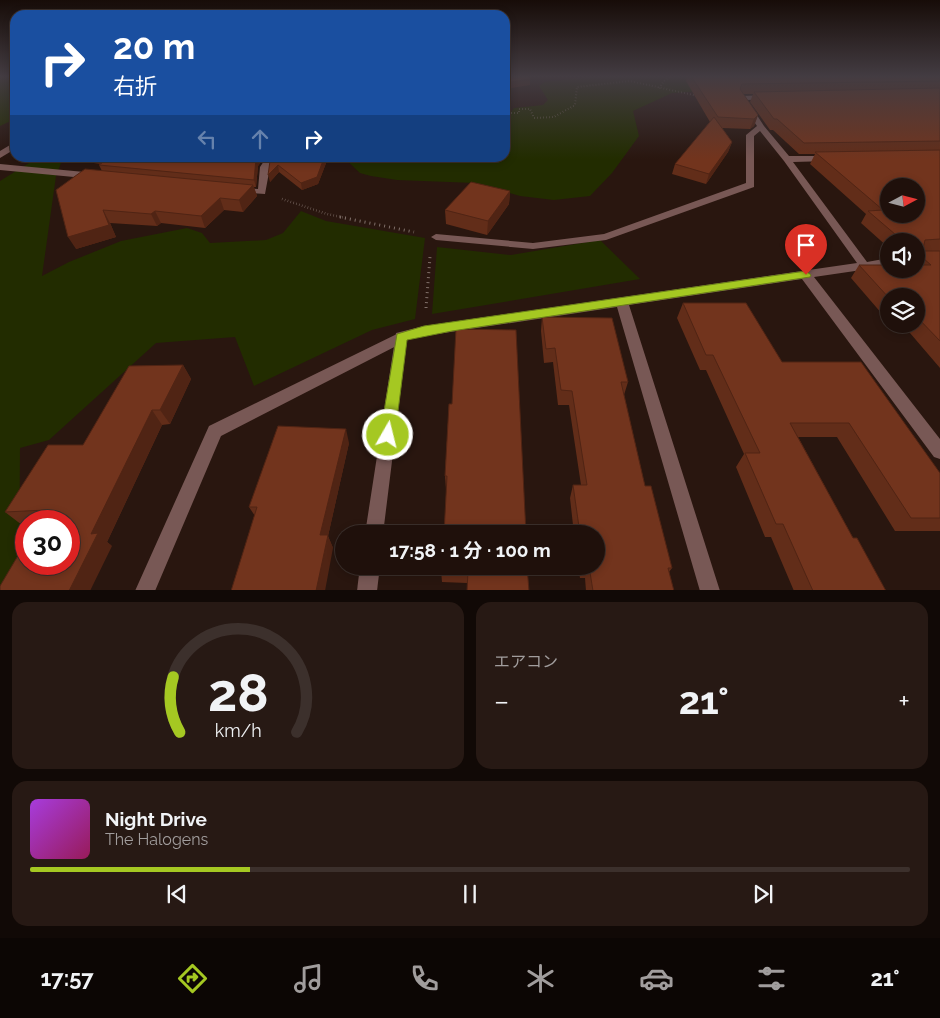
<!DOCTYPE html>
<html lang="ja">
<meta charset="utf-8">
<style>
:root{--surface:#1f100b;--page:#271914;--text:#f1f3f6;--muted:#a19d9d;--line:#3c302c;--accent:#a5c822}
body{margin:0;font-family:Raleway,"Noto Sans JP",sans-serif;background:var(--page);color:var(--text);height:100vh;display:flex;flex-direction:column;font-size:19px;white-space:nowrap}
*{box-sizing:border-box;margin:0}
p{font-size:16px;color:var(--muted)}
.icon{flex:none;width:28px;height:28px;fill:none;stroke:currentColor;stroke-width:2;stroke-linecap:round;stroke-linejoin:round}
.map{position:relative;height:590px;overflow:hidden}
.sheet{display:flex;flex-direction:column;gap:12px;padding:12px;background:#110906;flex:1}
.sheet>*{flex:none}
.hud{position:absolute;left:10px;top:10px;width:500px;height:152px;border-radius:15px;box-shadow:0 2px 8px #0003,0 0 0 1px var(--line);background:#1a4fa0;color:#fff;overflow:hidden}
.needle{width:32px;rotate:83deg}
.controls{position:absolute;left:880px;top:178px;display:grid;gap:10px}
.controls a{display:grid;place-items:center;width:45px;height:45px;border-radius:50%;background:var(--surface);box-shadow:0 2px 8px #0003,0 0 0 1px var(--line);font-size:25px}
.speed{position:absolute;left:15px;top:510px;display:flex;gap:10px;font-size:25px;font-weight:700;text-align:center}
.speed>*{display:grid;place-content:center;width:65px;height:65px;border-radius:50%;background:var(--surface);box-shadow:0 2px 8px #0003,0 0 0 1px var(--line);line-height:1}
.speed .limit{border:8px solid #d22;background:#fff;color:#111}
.pin{position:absolute;display:grid;place-items:center;width:42px;height:42px;color:#fff;margin:-51px -21px;border-radius:50% 50% 50% 0;rotate:-45deg;box-shadow:0 0 5px #0007}
.pin .icon{rotate:45deg}
.me{position:absolute;width:55px;margin:-28px;rotate:8deg;stroke-linejoin:round;filter:drop-shadow(0 0 4px #0008)}
.turn{display:flex;align-items:center;gap:18px;height:105px;padding:0 20px;font-size:22px}
.turn .icon{width:65px;height:65px;stroke-width:2.5}
.turn b{display:block;font-size:35px;line-height:42px}
.lanes{display:flex;align-items:center;height:48px;padding:0 20px;background:#0003;justify-content:center;gap:25px;direction:ltr}
.lanes .off{opacity:.35}
.big{font-size:38px;font-weight:700;line-height:1.1}
.sheet .widget{flex:1;display:flex;flex-direction:column;justify-content:center;gap:8px;min-width:0;padding:0 18px;border-radius:15px;background:var(--page)}
.sheet .dial{align-items:center;gap:0}
.dial svg{height:130px;overflow:visible;fill:none;stroke:var(--line);stroke-width:7;stroke-linecap:round;text-anchor:middle}
.dial text{fill:var(--text);stroke:none}
.song{display:flex;align-items:center;gap:15px}
.cover{width:60px;height:60px;border-radius:8px;background:linear-gradient(135deg,hsl(280 70% 55%),hsl(330 70% 35%))}
.played{height:5px;border-radius:2px;background:linear-gradient(90deg,var(--accent) 25%,var(--line) 25%)}
.keys{display:flex;justify-content:space-around;direction:ltr}
.heat{display:flex;justify-content:space-between;align-items:center;font-size:28px;direction:ltr}
.sheet .tiles{flex:1;display:grid;gap:12px;grid-template-columns:1fr 1fr}
.widget:last-child{grid-column:span 2}
.trip{position:absolute;left:335px;top:525px;width:270px;height:50px;border-radius:25px;background:var(--surface);box-shadow:0 2px 8px #0003,0 0 0 1px var(--line);font-weight:700;line-height:50px;text-align:center}
.tabs{display:flex;height:80px;justify-content:space-around;align-items:center;background:#0c0604;color:var(--muted)}
.tabs .icon{width:35px;height:35px}
.tabs .current{color:var(--accent)}
.tabs b{font-size:22px;color:var(--text)}
.map>svg:first-child{display:block}
.green{fill:#222c00}
.lines{fill:none;stroke-linecap:round;stroke-linejoin:round}
.path-far2{stroke:#80706a;stroke-width:2;stroke-dasharray:0.5 2.5;stroke-linecap:butt}
.path-far1{stroke:#80706a;stroke-width:2.5;stroke-dasharray:0.5 2.5;stroke-linecap:butt}
.path{stroke:#80706a;stroke-width:3;stroke-dasharray:1 4;stroke-linecap:butt}
.minor{fill:#785855;fill-rule:evenodd}
.tertiary{fill:#785855;fill-rule:evenodd}
.wall{fill:#622d19}
.shaded-wall{fill:#502414}
.building{fill:#72341d;stroke:#502414;fill-rule:evenodd}
.route{fill:#a5c822;stroke:#6b8216}
</style>
<div class="map">
<svg width="940" height="591" viewBox="0 0 940 591">
<rect width="100%" height="100%" fill="#29160f"/>
<!-- green -->
<g class="green">
<path d="M0,76H15V119L0,126Z"/>
<path d="M599,76H737L704,91L672,93L633,111L639,136L612,173L590,196L554,200L520,196L475,183L397,180L371,176L360,173L344,158H505V115L510,113L514,108L543,105L548,100L539,86L544,82Z"/>
<path d="M37,158H63L56,176L42,276L69,262L121,241L187,228L202,233L210,243L266,240L283,233L301,211L326,221L425,238L415,319L372,330L254,386L235,337L156,343L49,440L20,448L19,590L0,591V181Z"/>
<path d="M600,240L640,279L432,314L437,247L511,255Z"/>
</g>
<g class="lines">
<!-- path-far2 -->
<g class="path-far2">
<path d="M659,88L664,81L672,76"/>
<path d="M505,113H519V109H530L534,118L554,117L575,105L577,87L630,81L698,96"/>
</g>
<!-- path-far1 -->
<path class="path-far1" d="M282,199L327,214L346,218"/>
<!-- path -->
<g class="path">
<path d="M340,217L414,232"/>
<path d="M426,308L430,257"/>
</g>
<!-- minor -->
<g class="minor">
<path d="M771,95L772,97L768,99L747,100L764,126L789,156H833L834,158L830,161L793,162L867,262L889,258V266L814,277L940,439V459L934,457L802,279L629,305L720,591H700L617,307L424,336L407,340L383,534H365L396,333L424,326L857,263L784,161L760,131L754,136V187L606,240L533,249L436,240L431,237L436,234L533,243L604,234L746,183V135L757,126L738,98L742,96Z"/>
<path d="M266,158H274L270,167L265,194L236,192V188L258,189L260,167Z"/>
<path d="M0,164L95,173L100,176L95,179L0,170Z"/>
<path d="M360,566H380L377,591H357Z"/>
</g>
<!-- tertiary -->
<g class="tertiary">
<path d="M15,142V149L0,158V151Z"/>
<path d="M401,332L406,333L408,337L406,341L221,436L155,591H135L209,426Z"/>
</g>
</g>
<!-- wall -->
<g class="wall">
<path d="M687,76H940V368L904,326H892L890,324H916V296H889V322L851,278L859,265L916,269V241H889V248L861,223L866,214L810,164L815,154H799L773,130H770L750,102L753,94H743L758,115L754,126L750,129L722,128L732,142L728,152L706,184L672,174L675,164L710,122L686,81Z"/>
<path d="M71,158H264L258,166L256,187H254L257,196L243,212L224,210L205,228L161,223L157,226L110,223L116,237L76,249L102,171L99,165L101,164L72,160Z"/>
<path d="M271,158H328L318,184L302,190L279,172L270,182Z"/>
<path d="M510,191L509,204L487,235L446,224L445,210Z"/>
<path d="M683,303L782,362L940,473V531H895L837,437H798L853,538L886,591H794L771,537H765L736,467L744,454L706,370H700L677,318Z"/>
<path d="M542,317L628,382L624,395L645,486L672,568L669,572L674,591H586L585,578H580L578,566H596V534H574L570,498L573,485H581L569,405H558L553,362L544,363L541,331Z"/>
<path d="M183,365L191,379L170,424L162,425L107,542L112,546L69,521H26V525H22L5,512L83,445Z"/>
<path d="M449,404L526,534L446,490L445,476Z"/>
<path d="M349,443L328,536L333,548L255,516L249,507Z"/>
<path d="M527,566L467,583L442,582L441,570Z"/>
</g>
<!-- shaded-wall -->
<g class="shaded-wall">
<path d="M530,79V85L505,89V83Z"/>
<path d="M758,115L754,126L750,129L754,119Z"/>
<path d="M732,142L728,152L706,184L709,174Z"/>
<path d="M258,158H264L258,166L256,187L254,180L256,159Z"/>
<path d="M324,158H328L318,184L302,190L301,183Z"/>
<path d="M278,165L279,172L270,182L268,175Z"/>
<path d="M253,185L257,196L243,212L239,200Z"/>
<path d="M510,191L509,204L487,235L488,221Z"/>
<path d="M220,198L224,210L205,228L201,216Z"/>
<path d="M103,210L110,223L116,237L76,249L68,237Z"/>
<path d="M155,211L161,223L157,226L151,214Z"/>
<path d="M183,365L191,379L170,424L160,410Z"/>
<path d="M152,410L162,425L107,542L112,546L90,591H69L91,534Z"/>
<path d="M346,429L349,443L328,536L333,548L325,591H316L320,535Z"/>
</g>
<!-- building -->
<g class="building">
<path d="M505,76H529L530,79L505,83Z"/>
<path d="M691,76H940V81L742,84L740,89L758,115L754,119L718,117Z"/>
<path d="M940,88V141L804,143L777,119H774L754,92Z"/>
<path d="M714,117L732,142L709,174L675,164Z"/>
<path d="M940,150V239L925,240L923,249L925,251H940V341L916,316V296H889V298L859,265H889V269H916V265H931L916,252V241H903L868,211L883,210L815,152ZM889,186H916V214H889Z"/>
<path d="M103,158H258L256,159L254,180L99,165L106,160H103L106,158Z"/>
<path d="M271,158H324L317,177L301,183L278,165L268,175L270,161Z"/>
<path d="M85,169L253,185L239,200L220,198L201,216L155,211L151,214L103,210L109,225L68,237L56,190Z"/>
<path d="M471,182L510,191L488,221L445,210Z"/>
<path d="M683,303H746L782,362H861L940,473V518H911L849,423H790L853,538H857L886,591H813L783,524H776L745,453H760L713,355H706Z"/>
<path d="M542,317L612,318L628,382H621L645,486H651L672,568H668L674,591H593L589,566H596V534H580L573,485H587L572,391L561,390L555,348L546,349Z"/>
<path d="M456,329L516,330L526,534H444L447,476H445L449,404H452Z"/>
<path d="M183,365L160,410H152L91,534L98,533L69,591H0V586L26,542V564H69V521H39L46,510L5,512L48,445H83L129,366Z"/>
<path d="M278,426L346,429L320,535H328L316,591H231L257,507H249Z"/>
<path d="M441,566H527L529,591H467L468,571L441,570Z"/>
</g>
<!-- sky -->
<linearGradient id="sky" x2="0" y2="1"><stop stop-color="#170c08"/><stop offset="0.48" stop-color="#433c42"/><stop offset="1" stop-color="#433c42" stop-opacity="0"/></linearGradient>
<rect width="940" height="159" fill="url(#sky)"/>
<!-- route -->
<path class="route" d="M806,271L811,275L810,277L452,331L407,340L395,435L393,440L388,442L383,440L380,435L397,334L424,326Z"/>
</svg>
<div class="controls">
<a><svg class="needle" viewBox="-14 -14 28 28"><path d="M0-13l5 13h-10z" fill="#e53935"/><path d="M0 13l5-13h-10z" fill="#a19d9d"/></svg></a>
<a><svg class="icon" aria-label="sound" viewBox="0 0 24 24"><path d="M4 9h4l5-4v14l-5-4H4zM17 9q2 3 0 6"/></svg></a>
<a><svg class="icon" aria-label="layers" viewBox="0 0 24 24"><path d="M12 4l9 5-9 5-9-5zM3 14l9 5 9-5"/></svg></a>
</div>
<div class="speed"><div class="limit">30</div></div>
<div class="pin" style="left:806px;top:275px;background:#d93025"><svg class="icon" aria-label="arrive" viewBox="0 0 24 24"><path d="M6 21V4h12l-3 4 3 4H6"/></svg></div>
<svg class="me" style="left:388px;top:435px" viewBox="-20 -20 40 40"><circle r="17" fill="#a5c822" stroke="#fff" stroke-width="3"/><path d="M0-11L8 9 0 5-8 9z" fill="#fff"/></svg>
<div class="trip">17:58 · 1 分 · 100 m</div>
<div class="hud">
<div class="turn"><svg class="icon" aria-label="right" viewBox="0 0 24 24"><path d="M7 20v-9h11M14 6l5 5-5 5"/></svg><div><b>20 m</b>右折</div></div>
<div class="lanes"><svg class="icon off" aria-label="left" viewBox="0 0 24 24"><path d="M17 20v-9H6M10 6l-5 5 5 5"/></svg><svg class="icon off" aria-label="ahead" viewBox="0 0 24 24"><path d="M12 20V5M6 11l6-6 6 6"/></svg><svg class="icon" aria-label="right" viewBox="0 0 24 24"><path d="M7 20v-9h11M14 6l5 5-5 5"/></svg></div>
</div>
</div>
<section class="sheet">
<div class="tiles">
<div class="widget dial"><svg viewBox="0 0 100 80">
<path d="M14 69A42 42 0 1 1 86 69"/>
<path d="M14 69A42 42 0 0 1 10 35" stroke="#a5c822"/>
<text x="50" y="56" font-size="32" font-weight="700">28</text>
<text x="50" y="72" font-size="11">km/h</text>
</svg></div>
<div class="widget"><p>エアコン</p>
<div class="heat"><a>−</a><b class="big">21°</b><a>+</a></div>
</div>
<div class="widget">
<div class="song"><i class="cover"></i><div><b>Night Drive</b><p>The Halogens</p></div></div>
<div class="played"></div>
<div class="keys"><svg class="icon" aria-label="previous" viewBox="0 0 24 24"><path d="M18 5L8 12l10 7zM5 5v14"/></svg><svg class="icon" aria-label="pause" viewBox="0 0 24 24"><path d="M8 5v14M16 5v14"/></svg><svg class="icon" aria-label="next" viewBox="0 0 24 24"><path d="M6 5l10 7-10 7zM19 5v14"/></svg></div>
</div>
</div>
</section>
<nav class="tabs">
<b>17:57</b>
<svg class="icon current" aria-label="directions" viewBox="0 0 24 24"><path d="M12 3l9 9-9 9-9-9zM9 14v-3h6M13 9l2 2-2 2"/></svg>
<svg class="icon" aria-label="music" viewBox="0 0 24 24"><path d="M9 18V5l10-2v13"/><circle cx="6" cy="18" r="3"/><circle cx="16" cy="16" r="3"/></svg>
<svg class="icon" aria-label="phone" viewBox="0 0 24 24"><path d="M5 4h4l2 5-3 2q2 4 5 5l2-3 5 2v4C11 20 4 13 5 4z"/></svg>
<svg class="icon" aria-label="climate" viewBox="0 0 24 24"><path d="M12 3v18M4 7l16 10M4 17L20 7"/></svg>
<svg class="icon" aria-label="car" viewBox="0 0 24 24"><path d="M5 17H2v-5l4-1 3-4h7l3 4 3 1v5h-3M9 17h6M6 11h13"/><circle cx="7" cy="17" r="2"/><circle cx="17" cy="17" r="2"/></svg>
<svg class="icon" aria-label="filters" viewBox="0 0 24 24"><path d="M4 7h16M4 17h16"/><circle cx="9" cy="7" r="2"/><circle cx="15" cy="17" r="2"/></svg>
<b>21°</b>
</nav>
